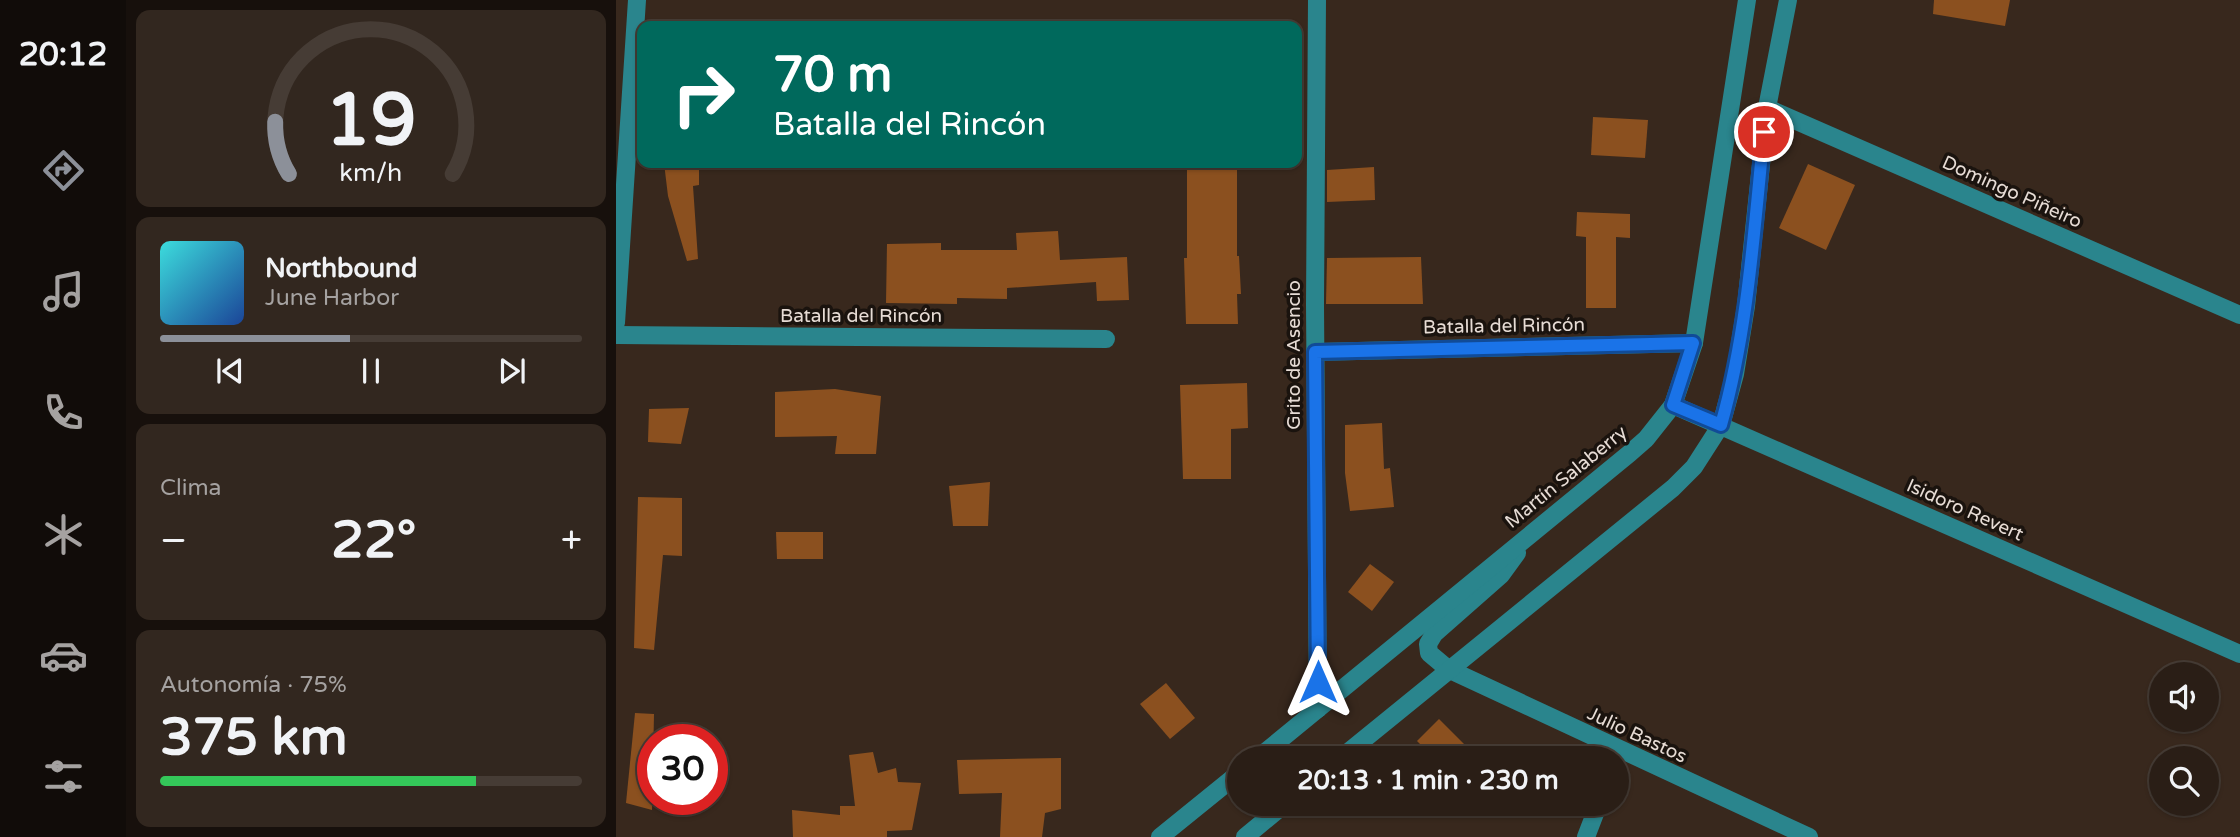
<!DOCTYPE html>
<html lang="es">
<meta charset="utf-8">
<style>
:root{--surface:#2a1e16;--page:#32271f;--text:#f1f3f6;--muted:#a5a2a1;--line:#463c35;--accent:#8c9099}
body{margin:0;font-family:"Varela Round",sans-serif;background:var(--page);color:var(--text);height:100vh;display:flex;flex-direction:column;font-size:26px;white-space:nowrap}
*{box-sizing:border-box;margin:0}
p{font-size:23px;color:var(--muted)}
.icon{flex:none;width:38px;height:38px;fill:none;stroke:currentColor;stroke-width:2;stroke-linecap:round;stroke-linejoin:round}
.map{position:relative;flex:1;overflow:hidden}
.drawer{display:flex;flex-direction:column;gap:10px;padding:10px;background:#17100c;width:490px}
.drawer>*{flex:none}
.guide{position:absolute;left:21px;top:21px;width:665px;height:147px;border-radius:14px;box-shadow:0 2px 5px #0004,0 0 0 2px var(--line);background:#00695c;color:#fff;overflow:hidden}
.buttons{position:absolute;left:1533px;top:662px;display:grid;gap:14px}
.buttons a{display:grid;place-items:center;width:70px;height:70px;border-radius:50%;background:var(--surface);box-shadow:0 2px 5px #0004,0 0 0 2px var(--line);font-size:35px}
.speed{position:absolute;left:21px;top:724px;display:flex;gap:14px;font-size:35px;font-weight:700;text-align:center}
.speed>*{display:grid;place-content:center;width:91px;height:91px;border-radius:50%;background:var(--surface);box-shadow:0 2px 5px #0004,0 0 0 2px var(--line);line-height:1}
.speed .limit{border:10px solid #d22;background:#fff;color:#111}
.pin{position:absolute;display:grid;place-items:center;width:60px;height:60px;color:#fff;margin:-30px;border:4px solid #fff;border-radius:50%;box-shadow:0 2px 7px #0007}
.me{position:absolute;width:77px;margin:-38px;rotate:0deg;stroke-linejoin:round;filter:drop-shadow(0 0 5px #0008)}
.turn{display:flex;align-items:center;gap:24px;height:147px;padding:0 21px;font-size:32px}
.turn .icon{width:91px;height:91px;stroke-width:2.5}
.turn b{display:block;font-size:49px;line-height:60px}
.big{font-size:52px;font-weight:700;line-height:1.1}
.drawer .card{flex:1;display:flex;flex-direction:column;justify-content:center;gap:10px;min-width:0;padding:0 24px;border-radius:14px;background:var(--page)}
.drawer .dial{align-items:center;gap:0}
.dial svg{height:182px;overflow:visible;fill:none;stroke:var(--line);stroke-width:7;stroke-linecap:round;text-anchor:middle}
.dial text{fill:var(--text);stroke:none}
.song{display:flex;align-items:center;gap:21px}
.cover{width:84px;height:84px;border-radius:10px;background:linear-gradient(135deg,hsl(180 70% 55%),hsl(220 70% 35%))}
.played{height:7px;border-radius:4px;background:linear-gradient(90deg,var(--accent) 45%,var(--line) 45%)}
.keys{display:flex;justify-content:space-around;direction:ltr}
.heat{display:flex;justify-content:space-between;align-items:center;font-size:38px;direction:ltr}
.charge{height:10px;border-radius:5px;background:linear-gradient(90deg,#34c759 75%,var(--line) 0)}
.trip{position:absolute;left:611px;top:746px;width:402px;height:70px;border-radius:35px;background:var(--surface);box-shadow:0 2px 5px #0004,0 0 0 2px var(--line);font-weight:700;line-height:70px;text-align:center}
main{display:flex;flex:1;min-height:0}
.tab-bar{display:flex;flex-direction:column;width:126px;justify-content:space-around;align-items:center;background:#110c09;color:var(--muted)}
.tab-bar .icon{width:49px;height:49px}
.tab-bar .selected{color:var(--accent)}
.tab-bar b{font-size:32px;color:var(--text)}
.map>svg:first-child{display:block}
.building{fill:#8b501f}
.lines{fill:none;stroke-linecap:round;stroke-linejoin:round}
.minor{stroke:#2a858d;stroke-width:18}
.route-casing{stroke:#114b97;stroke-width:18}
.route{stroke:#1a73e8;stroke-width:12}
.labels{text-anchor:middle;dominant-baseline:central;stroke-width:7;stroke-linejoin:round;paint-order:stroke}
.street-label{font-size:19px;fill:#e7dcd5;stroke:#1a130e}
</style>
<main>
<nav class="tab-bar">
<b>20:12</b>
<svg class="icon selected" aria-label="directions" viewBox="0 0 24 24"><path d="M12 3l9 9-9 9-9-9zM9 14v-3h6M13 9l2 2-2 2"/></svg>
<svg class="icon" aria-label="music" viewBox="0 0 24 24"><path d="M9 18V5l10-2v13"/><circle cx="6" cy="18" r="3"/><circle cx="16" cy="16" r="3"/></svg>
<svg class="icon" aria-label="phone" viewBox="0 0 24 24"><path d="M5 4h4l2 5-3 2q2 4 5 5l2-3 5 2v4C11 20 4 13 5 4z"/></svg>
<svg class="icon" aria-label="climate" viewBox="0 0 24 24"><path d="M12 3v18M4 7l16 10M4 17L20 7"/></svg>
<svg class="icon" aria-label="car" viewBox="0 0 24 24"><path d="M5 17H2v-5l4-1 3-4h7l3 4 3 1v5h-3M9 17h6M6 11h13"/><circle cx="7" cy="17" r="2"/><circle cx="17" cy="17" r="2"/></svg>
<svg class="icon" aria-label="filters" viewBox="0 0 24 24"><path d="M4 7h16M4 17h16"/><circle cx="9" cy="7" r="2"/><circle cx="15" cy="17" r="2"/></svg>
</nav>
<section class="drawer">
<div class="card dial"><svg viewBox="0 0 100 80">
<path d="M14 69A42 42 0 1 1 86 69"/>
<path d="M14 69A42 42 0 0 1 8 46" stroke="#8c9099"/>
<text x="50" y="56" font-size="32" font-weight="700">19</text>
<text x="50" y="72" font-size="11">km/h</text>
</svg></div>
<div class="card">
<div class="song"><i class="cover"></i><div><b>Northbound</b><p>June Harbor</p></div></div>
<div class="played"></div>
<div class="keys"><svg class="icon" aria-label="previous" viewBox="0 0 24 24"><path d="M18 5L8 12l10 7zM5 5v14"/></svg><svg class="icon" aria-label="pause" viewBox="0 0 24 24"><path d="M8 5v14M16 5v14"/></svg><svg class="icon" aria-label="next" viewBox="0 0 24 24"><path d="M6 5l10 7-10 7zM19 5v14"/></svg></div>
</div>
<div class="card"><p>Clima</p>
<div class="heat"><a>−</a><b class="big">22°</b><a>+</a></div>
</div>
<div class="card"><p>Autonomía · 75%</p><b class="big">375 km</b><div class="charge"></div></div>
</section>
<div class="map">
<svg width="1624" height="837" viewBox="0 0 1624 837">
<rect width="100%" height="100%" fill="#38281d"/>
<!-- building -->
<g class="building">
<path d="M1318,0H1394L1389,26L1317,14Z"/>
<path d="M977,117L1032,120L1029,158L975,155Z"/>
<path d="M48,163H83V185L77,186L82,259L71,261L52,196Z"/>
<path d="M571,163H621V256H623L625,294H621L622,324H570L568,258H571Z"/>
<path d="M1192,164L1239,185L1210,250L1163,228Z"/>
<path d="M758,167L759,200L711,202V170Z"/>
<path d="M961,212L1014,214V238L1000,237V308H970V237L960,236Z"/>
<path d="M442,231L444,260L511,257L513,300L481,301L480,282L391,288V299L341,298V304L270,303L271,244L325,243V250H401L400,233Z"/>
<path d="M805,257L807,304H710L711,258Z"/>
<path d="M631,383L632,428L615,429V479H567L564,385Z"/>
<path d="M219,389L265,396L260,454H219L221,436L159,437V392Z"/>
<path d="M73,408L65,444L32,442L33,409Z"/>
<path d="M766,423L768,469L774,468L778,507L734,511L729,473V425Z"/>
<path d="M374,482L372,526H337L333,486Z"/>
<path d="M22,497L66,498V556L47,555L38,650L18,648Z"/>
<path d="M160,532H207V559H161Z"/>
<path d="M754,564L778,582L756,611L732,592Z"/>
<path d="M550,683L579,718L554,739L524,704Z"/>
<path d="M19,713L38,714L36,810L10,803Z"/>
<path d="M823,719L862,758H818L801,741Z"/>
<path d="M257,752L262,773L280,768L282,782L305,783L296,830L271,831V837H177L176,810L224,815V806H239L233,755Z"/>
<path d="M445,758V809L429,813L426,837H384L386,793L343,794L341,760Z"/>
</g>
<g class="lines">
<!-- minor -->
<g class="minor">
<path d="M701,0L699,305L702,709"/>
<path d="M1151,108L1624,315"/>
<path d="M0,323L21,0"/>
<path d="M0,335L490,339"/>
<path d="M699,352L1078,343"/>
<path d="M1057,405L1624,654"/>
<path d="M901,553L885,575L818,634L812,644L813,653L832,669L1193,837"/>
<path d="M642,758L1014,453L1030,439L1057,405L1078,343L1131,0"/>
<path d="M725,758L1057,488L1078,467L1105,425L1119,374L1130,306L1151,108L1172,0"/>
<path d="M544,837L623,773"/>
<path d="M629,837L670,803"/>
<path d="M970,837L983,803"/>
</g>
</g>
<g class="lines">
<defs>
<path id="route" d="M702,682L699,352L1077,343L1057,405L1105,425C1132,330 1138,231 1148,132"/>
</defs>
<!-- route casing -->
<use href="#route" class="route-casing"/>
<!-- route -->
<use href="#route" class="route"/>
</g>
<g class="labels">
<!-- street labels -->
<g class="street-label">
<text transform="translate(1396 192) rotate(24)">Domingo Piñeiro</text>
<text x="245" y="316">Batalla del Rincón</text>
<text transform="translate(888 326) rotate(-1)">Batalla del Rincón</text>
<text transform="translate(678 355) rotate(-90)">Grito de Asencio</text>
<text transform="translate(950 477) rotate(-39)">Martín Salaberry</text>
<text transform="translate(1349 510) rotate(24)">Isidoro Revert</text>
<text transform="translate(1021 735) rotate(25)">Julio Bastos</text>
</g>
</g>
</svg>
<div class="buttons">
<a><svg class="icon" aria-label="sound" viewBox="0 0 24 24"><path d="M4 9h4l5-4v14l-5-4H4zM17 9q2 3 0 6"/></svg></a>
<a><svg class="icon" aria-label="search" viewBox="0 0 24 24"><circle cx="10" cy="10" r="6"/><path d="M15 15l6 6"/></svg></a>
</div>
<div class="speed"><div class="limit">30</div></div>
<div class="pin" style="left:1148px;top:132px;background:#d93025"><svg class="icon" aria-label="arrive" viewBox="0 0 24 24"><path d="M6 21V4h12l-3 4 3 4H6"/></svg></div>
<svg class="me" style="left:702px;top:682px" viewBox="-20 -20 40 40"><path d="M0-17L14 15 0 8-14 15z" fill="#1a73e8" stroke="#fff" stroke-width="4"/></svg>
<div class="trip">20:13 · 1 min · 230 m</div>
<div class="guide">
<div class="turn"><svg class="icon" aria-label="right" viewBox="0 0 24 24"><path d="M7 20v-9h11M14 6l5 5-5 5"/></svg><div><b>70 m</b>Batalla del Rincón</div></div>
</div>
</div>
</main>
